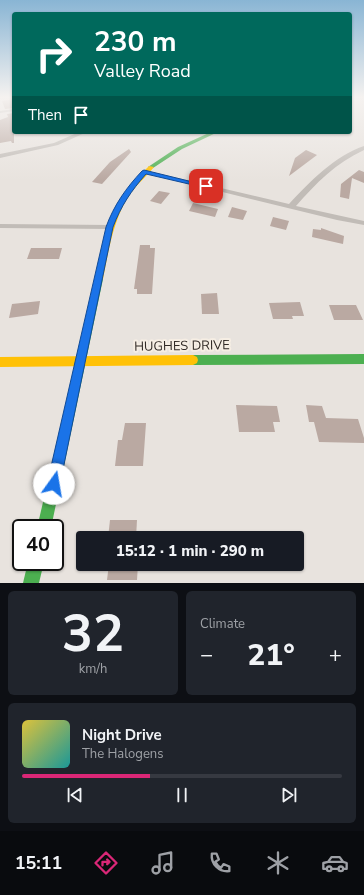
<!DOCTYPE html>
<meta charset="utf-8">
<style>
:root{--surface:#171b24;--page:#20242c;--text:#f1f3f6;--muted:#9ea1a6;--line:#363941;--accent:#db2777}
body{margin:0;font-family:"Nunito Sans",sans-serif;background:var(--page);color:var(--text);height:100vh;display:flex;flex-direction:column;font-size:15px;white-space:nowrap}
*{box-sizing:border-box;margin:0}
p{font-size:13px;color:var(--muted)}
.icon{flex:none;width:22px;height:22px;fill:none;stroke:currentColor;stroke-width:2;stroke-linecap:round;stroke-linejoin:round}
.map{position:relative;height:583px;overflow:hidden}
.drawer{display:flex;flex-direction:column;gap:8px;padding:8px;background:#0d0f14;flex:1}
.drawer>*{flex:none}
.top-card{position:absolute;left:12px;top:12px;width:340px;height:122px;border-radius:4px;box-shadow:0 1px 3px #0004;background:#00695c;color:#fff;overflow:hidden}
.speed{position:absolute;left:12px;top:519px;display:flex;gap:8px;font-size:20px;font-weight:700;text-align:center}
.speed>*{display:grid;place-content:center;width:52px;height:52px;border-radius:50%;background:var(--surface);box-shadow:0 1px 3px #0004;line-height:1}
.speed .limit{border:2px solid #111;border-radius:6px;background:#fff;color:#111}
.pin{position:absolute;display:grid;place-items:center;width:34px;height:34px;color:#fff;margin:-17px;border-radius:8px;box-shadow:0 2px 6px #0006}
.me{position:absolute;width:44px;margin:-22px;rotate:13deg;stroke-linejoin:round;filter:drop-shadow(0 0 3px #0008)}
.turn{display:flex;align-items:center;gap:14px;height:84px;padding:0 16px;font-size:18px}
.turn .icon{width:52px;height:52px;stroke-width:2.5}
.turn b{display:block;font-size:28px;line-height:34px}
.then{display:flex;align-items:center;height:38px;padding:0 16px;background:#0003;gap:8px;font-size:15px}
.big{font-size:30px;font-weight:800;line-height:1.1}
.drawer .card{flex:1;display:flex;flex-direction:column;justify-content:center;gap:6px;min-width:0;padding:0 14px;border-radius:6px;background:var(--page)}
.drawer .dial{align-items:center;gap:0}
.dial b{font-size:52px;line-height:1}
.song{display:flex;align-items:center;gap:12px}
.cover{width:48px;height:48px;border-radius:6px;background:linear-gradient(135deg,hsl(50 70% 55%),hsl(180 70% 35%))}
.played{height:4px;border-radius:2px;background:linear-gradient(90deg,var(--accent) 40%,var(--line) 40%)}
.keys{display:flex;justify-content:space-around;direction:ltr}
.heat{display:flex;justify-content:space-between;align-items:center;font-size:22px;direction:ltr}
.drawer .tiles{flex:1;display:grid;gap:8px;grid-template-columns:1fr 1fr}
.card:last-child{grid-column:span 2}
.trip{position:absolute;left:76px;top:531px;width:228px;height:40px;border-radius:4px;background:var(--surface);box-shadow:0 1px 3px #0004;font-weight:800;line-height:40px;text-align:center}
.tabs{display:flex;height:64px;justify-content:space-around;align-items:center;background:#090b0e;color:var(--muted)}
.tabs .icon{width:28px;height:28px}
.tabs .selected{color:var(--accent)}
.tabs b{font-size:18px;color:var(--text)}
.map>svg:first-child{display:block}
.building{fill:#baa9a2}
.lines{fill:none;stroke-linecap:round;stroke-linejoin:round}
.street{fill:#c1bcb7;fill-rule:evenodd}
.fast{fill:#4caf50;fill-rule:evenodd}
.slow{fill:#ffc107;fill-rule:evenodd}
.route{fill:#1a73e8;stroke:#114b97}
.labels{text-anchor:middle;dominant-baseline:central;stroke-width:4;stroke-linejoin:round;paint-order:stroke}
.street-label{font-size:13px;fill:#312a26;stroke:#f6eee4}
</style>
<div class="map">
<svg width="364" height="583" viewBox="0 0 364 583">
<rect width="100%" height="100%" fill="#e8e3de"/>
<!-- building -->
<g class="building">
<path d="M14,99V108L5,109L2,101Z"/>
<path d="M14,113V143H12L11,141L0,143V120L8,117L7,114Z"/>
<path d="M129,149L131,152L102,184L92,182L110,162Z"/>
<path d="M306,150L317,155L289,176L295,158Z"/>
<path d="M359,170L364,172V183L352,178L349,199L340,197L341,184Z"/>
<path d="M159,191L170,193L161,204L150,201Z"/>
<path d="M193,203L218,209L215,217L189,211Z"/>
<path d="M232,207L247,211L243,220L228,217Z"/>
<path d="M273,217L289,221L286,230L270,226Z"/>
<path d="M321,228L344,236L343,244L312,237L313,229L321,230Z"/>
<path d="M140,245H150V248H155L152,294H137V289H134Z"/>
<path d="M31,248H62L59,259H27Z"/>
<path d="M217,293L219,314H202L201,294Z"/>
<path d="M40,301L38,314L9,318L12,304Z"/>
<path d="M300,302L304,316H292L293,319H273L269,303Z"/>
<path d="M329,305H356L363,320H334Z"/>
<path d="M236,405L277,406L280,422H273L275,432H239Z"/>
<path d="M306,405L322,406L326,418L358,419L364,438V443L319,442L314,422H309Z"/>
<path d="M125,423H146L143,466H115L118,440H122Z"/>
<path d="M110,520H137L136,538H108Z"/>
<path d="M109,564H138L137,580H107Z"/>
</g>
<g class="lines">
<!-- street -->
<g class="street">
<path d="M14,109V111L0,113V111Z"/>
<path d="M79,132H87L58,145L0,158V154L54,143Z"/>
<path d="M364,146V150C336,163 316,183 296,206L364,221V225L337,220L141,172L144,170L289,204C310,182 334,156 364,146Z"/>
<path d="M0,224L110,225L114,227L110,229L0,228Z"/>
</g>
<!-- fast -->
<g class="fast">
<path d="M211,132H218L182,149L153,168L148,167L178,147Z"/>
<path d="M99,276L103,279L51,528H37L95,279Z"/>
<path d="M364,354V364L193,365L189,363L188,360L189,357L193,355Z"/>
<path d="M28,562H44L39,583H23Z"/>
</g>
<!-- slow -->
<g class="slow">
<path d="M149,166L154,167C147,176 138,183 131,193C113,218 109,250 103,279L99,282L96,281L95,279C105,228 111,203 149,166Z"/>
<path d="M193,355L197,357L198,360L197,363L193,365L0,367V357Z"/>
</g>
</g>
<!-- sky -->
<linearGradient id="sky" x2="0" y2="1"><stop stop-color="#89b5d4"/><stop offset="0.54" stop-color="#f5f2f0"/><stop offset="1" stop-color="#f5f2f0" stop-opacity="0"/></linearGradient>
<rect width="364" height="180" fill="url(#sky)"/>
<!-- route -->
<path class="route" d="M144,170L209,186L206,188L146,174C131,191 121,206 113,227L60,484L58,489L54,491L49,489L47,484L106,227C114,205 126,188 142,171Z"/>
<g class="labels">
<!-- street labels -->
<g class="street-label">
<text transform="translate(182 346) rotate(-1)">HUGHES DRIVE</text>
</g>
</g>
</svg>
<div class="speed"><div class="limit">40</div></div>
<div class="pin" style="left:206px;top:186px;background:#d93025"><svg class="icon" aria-label="arrive" viewBox="0 0 24 24"><path d="M6 21V4h12l-3 4 3 4H6"/></svg></div>
<svg class="me" style="left:54px;top:484px" viewBox="-20 -20 40 40"><circle r="19" fill="#fff"/><path d="M0-13L10 11 0 6-10 11z" fill="#1a73e8"/></svg>
<div class="trip">15:12 · 1 min · 290 m</div>
<div class="top-card">
<div class="turn"><svg class="icon" aria-label="right" viewBox="0 0 24 24"><path d="M7 20v-9h11M14 6l5 5-5 5"/></svg><div><b>230 m</b>Valley Road</div></div>
<div class="then">Then<svg class="icon" aria-label="arrive" viewBox="0 0 24 24"><path d="M6 21V4h12l-3 4 3 4H6"/></svg></div>
</div>
</div>
<section class="drawer">
<div class="tiles">
<div class="card dial"><b>32</b><p>km/h</p></div>
<div class="card"><p>Climate</p>
<div class="heat"><a>−</a><b class="big">21°</b><a>+</a></div>
</div>
<div class="card">
<div class="song"><i class="cover"></i><div><b>Night Drive</b><p>The Halogens</p></div></div>
<div class="played"></div>
<div class="keys"><svg class="icon" aria-label="previous" viewBox="0 0 24 24"><path d="M18 5L8 12l10 7zM5 5v14"/></svg><svg class="icon" aria-label="pause" viewBox="0 0 24 24"><path d="M8 5v14M16 5v14"/></svg><svg class="icon" aria-label="next" viewBox="0 0 24 24"><path d="M6 5l10 7-10 7zM19 5v14"/></svg></div>
</div>
</div>
</section>
<nav class="tabs">
<b>15:11</b>
<svg class="icon selected" aria-label="directions" viewBox="0 0 24 24"><path d="M12 3l9 9-9 9-9-9zM9 14v-3h6M13 9l2 2-2 2"/></svg>
<svg class="icon" aria-label="music" viewBox="0 0 24 24"><path d="M9 18V5l10-2v13"/><circle cx="6" cy="18" r="3"/><circle cx="16" cy="16" r="3"/></svg>
<svg class="icon" aria-label="phone" viewBox="0 0 24 24"><path d="M5 4h4l2 5-3 2q2 4 5 5l2-3 5 2v4C11 20 4 13 5 4z"/></svg>
<svg class="icon" aria-label="climate" viewBox="0 0 24 24"><path d="M12 3v18M4 7l16 10M4 17L20 7"/></svg>
<svg class="icon" aria-label="car" viewBox="0 0 24 24"><path d="M5 17H2v-5l4-1 3-4h7l3 4 3 1v5h-3M9 17h6M6 11h13"/><circle cx="7" cy="17" r="2"/><circle cx="17" cy="17" r="2"/></svg>
</nav>
